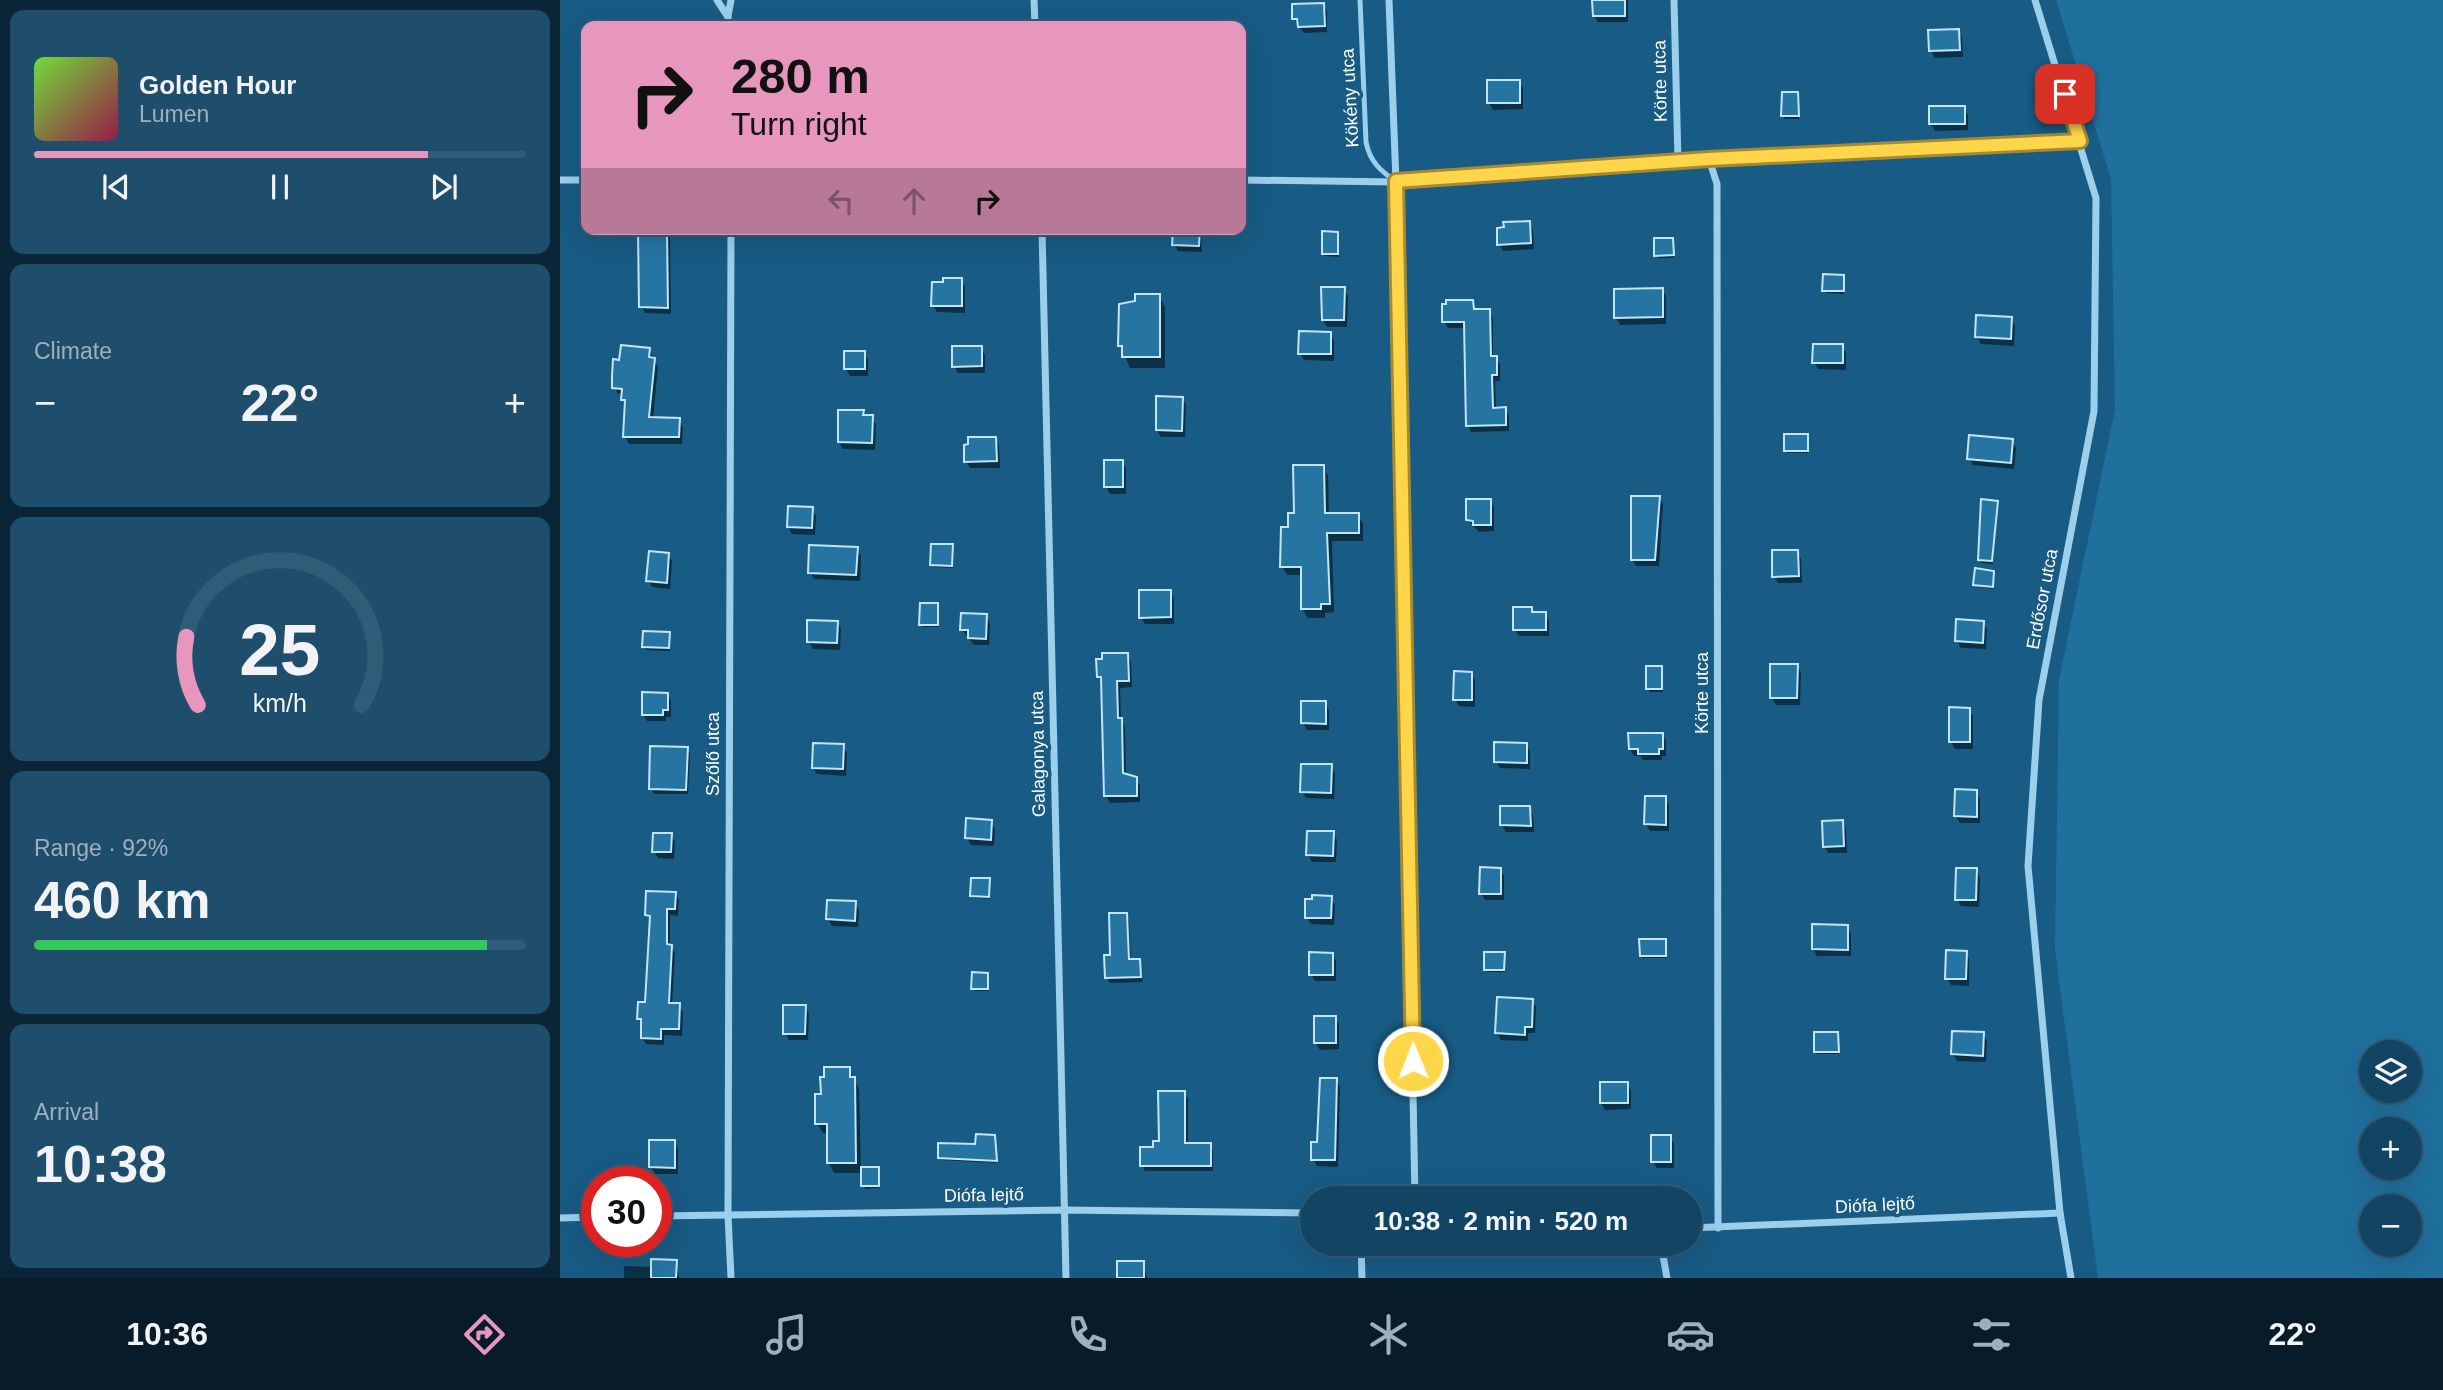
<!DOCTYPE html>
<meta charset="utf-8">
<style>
:root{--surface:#124463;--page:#1f4e6c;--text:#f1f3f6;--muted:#9cb0be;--line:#315c78;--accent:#e797bd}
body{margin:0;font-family:Arial,sans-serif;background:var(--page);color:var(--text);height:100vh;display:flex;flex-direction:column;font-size:26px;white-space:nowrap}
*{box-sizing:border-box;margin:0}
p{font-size:23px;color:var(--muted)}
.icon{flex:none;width:38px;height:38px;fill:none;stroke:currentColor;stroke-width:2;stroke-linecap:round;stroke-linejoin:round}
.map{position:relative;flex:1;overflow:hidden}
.panel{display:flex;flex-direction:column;gap:10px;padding:10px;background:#0a2536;width:560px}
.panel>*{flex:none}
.banner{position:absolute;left:21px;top:21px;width:665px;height:214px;border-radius:14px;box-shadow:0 7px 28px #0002,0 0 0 2px var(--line);background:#e797bd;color:#111;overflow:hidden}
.buttons{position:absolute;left:1799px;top:1040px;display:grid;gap:14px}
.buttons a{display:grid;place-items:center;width:63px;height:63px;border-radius:50%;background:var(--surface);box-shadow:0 7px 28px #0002,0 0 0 2px var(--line);font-size:35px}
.speed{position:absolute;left:21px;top:1166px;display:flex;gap:14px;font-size:35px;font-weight:700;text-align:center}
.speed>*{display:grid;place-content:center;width:91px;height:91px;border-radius:50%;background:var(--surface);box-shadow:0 7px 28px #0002,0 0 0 2px var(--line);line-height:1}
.speed .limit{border:10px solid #d22;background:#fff;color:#111}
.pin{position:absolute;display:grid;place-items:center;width:60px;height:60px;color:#fff;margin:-30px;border-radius:14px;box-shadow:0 4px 10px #0006}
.me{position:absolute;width:77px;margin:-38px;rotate:359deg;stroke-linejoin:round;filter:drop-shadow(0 0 5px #0008)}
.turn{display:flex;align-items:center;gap:24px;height:147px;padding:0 35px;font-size:32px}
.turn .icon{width:91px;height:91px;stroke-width:2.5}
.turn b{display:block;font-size:49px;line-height:60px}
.lanes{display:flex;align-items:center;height:66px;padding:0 35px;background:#0003;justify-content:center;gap:35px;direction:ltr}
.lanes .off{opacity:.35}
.big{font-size:52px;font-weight:600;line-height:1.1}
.panel .tile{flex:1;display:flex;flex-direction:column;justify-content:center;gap:10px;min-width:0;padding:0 24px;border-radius:14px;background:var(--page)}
.panel .dial{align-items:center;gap:0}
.dial svg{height:182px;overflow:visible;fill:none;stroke:var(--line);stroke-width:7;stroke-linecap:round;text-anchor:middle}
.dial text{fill:var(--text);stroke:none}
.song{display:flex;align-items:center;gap:21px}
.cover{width:84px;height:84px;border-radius:10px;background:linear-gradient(135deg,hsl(100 70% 55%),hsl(340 70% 35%))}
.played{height:7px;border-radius:4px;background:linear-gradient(90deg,var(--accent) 80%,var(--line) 80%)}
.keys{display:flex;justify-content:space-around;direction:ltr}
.heat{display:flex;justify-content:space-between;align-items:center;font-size:38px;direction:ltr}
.charge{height:10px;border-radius:5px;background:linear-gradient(90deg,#34c759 92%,var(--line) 0)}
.trip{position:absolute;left:740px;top:1186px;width:402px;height:70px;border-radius:35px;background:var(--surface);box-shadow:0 7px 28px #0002,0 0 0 2px var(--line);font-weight:600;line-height:70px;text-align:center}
.tab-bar{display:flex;height:112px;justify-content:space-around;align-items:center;background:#071b28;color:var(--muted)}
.tab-bar .icon{width:49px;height:49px}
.tab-bar .current{color:var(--accent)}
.tab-bar b{font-size:32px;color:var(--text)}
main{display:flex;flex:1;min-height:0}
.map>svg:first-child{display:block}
.green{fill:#20709d;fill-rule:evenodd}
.shadow{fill:#0007}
.building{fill:#2674a2;stroke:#c1e5f9;stroke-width:2}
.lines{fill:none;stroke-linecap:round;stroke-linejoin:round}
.lane{stroke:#9ccfec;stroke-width:5}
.street{stroke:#9ccfec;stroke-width:7}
.route-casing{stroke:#a68a30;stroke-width:18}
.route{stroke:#ffd54a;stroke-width:12}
.labels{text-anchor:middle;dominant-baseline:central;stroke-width:7;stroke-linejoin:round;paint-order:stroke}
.street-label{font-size:18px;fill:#fff;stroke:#185b84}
</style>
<main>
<section class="panel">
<div class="tile">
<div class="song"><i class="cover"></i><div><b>Golden Hour</b><p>Lumen</p></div></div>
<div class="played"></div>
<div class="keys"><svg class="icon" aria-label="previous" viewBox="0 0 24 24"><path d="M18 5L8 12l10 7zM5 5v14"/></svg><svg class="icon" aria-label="pause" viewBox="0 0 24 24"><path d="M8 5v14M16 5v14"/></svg><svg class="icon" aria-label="next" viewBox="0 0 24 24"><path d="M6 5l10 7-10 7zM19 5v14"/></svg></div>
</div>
<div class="tile"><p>Climate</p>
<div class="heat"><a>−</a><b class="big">22°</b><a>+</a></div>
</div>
<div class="tile dial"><svg viewBox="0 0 100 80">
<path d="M14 69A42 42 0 1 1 86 69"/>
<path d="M14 69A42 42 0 0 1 9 39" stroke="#e797bd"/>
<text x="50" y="56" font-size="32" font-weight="700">25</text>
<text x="50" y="72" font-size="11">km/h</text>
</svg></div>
<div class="tile"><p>Range · 92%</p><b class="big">460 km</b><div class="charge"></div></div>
<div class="tile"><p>Arrival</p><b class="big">10:38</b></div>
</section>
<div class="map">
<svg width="1883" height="1278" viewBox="0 0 1883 1278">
<rect width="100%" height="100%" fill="#185b84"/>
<!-- green -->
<path class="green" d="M1496,0H1883V1278H1538L1495,950L1499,680L1555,409L1551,179ZM1811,1052H1850V1090H1811ZM1811,1129H1850V1167H1811ZM1811,1206H1850V1244H1811Z"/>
<!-- shadow -->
<g class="shadow">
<path d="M1034,0H1068V22H1038L1034,16Z"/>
<path d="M763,4L767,11V32L744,33L734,19Z"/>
<path d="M631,24L632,26H609V25Z"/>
<path d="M1398,31L1402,38L1403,57L1375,58L1371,51Z"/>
<path d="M959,81L963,88V109L933,110L929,103V82Z"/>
<path d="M1237,94L1239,119H1225L1223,116Z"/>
<path d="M1404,108L1408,115V130L1375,131L1371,124Z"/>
<path d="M969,223L973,230L974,249L943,251L939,244Z"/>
<path d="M106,229L110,235L111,314L85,313L81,306Z"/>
<path d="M614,229H641L642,252L618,251L614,244Z"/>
<path d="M777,234L779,257L765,256L763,254Z"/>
<path d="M1112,240L1114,258H1098L1096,255Z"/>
<path d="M1283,277L1284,294L1266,293L1264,290Z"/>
<path d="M401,280L405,287V313L377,312L373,305Z"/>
<path d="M784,289L788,296L787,327H767L763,320Z"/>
<path d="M1102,289L1106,296V324L1060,325L1056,318Z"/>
<path d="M599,296L605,307V368H570L560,345Z"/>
<path d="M912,302L916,311H929L933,317V358L940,364V381H935L936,409H945L949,416V431L911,432L908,425L905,328H888L884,321Z"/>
<path d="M1451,319L1455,326L1454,346L1421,344L1417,337Z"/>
<path d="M770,334L774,341V361L744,360L740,353Z"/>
<path d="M1282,346L1286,353V370L1258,369L1254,362Z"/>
<path d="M421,348L425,355V373H398L394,366Z"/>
<path d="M89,350L98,367L93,419L119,420L123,427L122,444H69L65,437L67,407L63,395L58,394L54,387L61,362Z"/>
<path d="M304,353L308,360V376H290L286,369Z"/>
<path d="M622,398L626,405L625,437H601L597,430Z"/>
<path d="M303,412L316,424L315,450L283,449L279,442Z"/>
<path d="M1247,436L1248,453H1227L1226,450Z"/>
<path d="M435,439L439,446L440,468H410L406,461Z"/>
<path d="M1452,441L1456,448L1454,469L1413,465L1409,458Z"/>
<path d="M562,462L566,468V494H550L546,487Z"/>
<path d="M763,467L768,476L769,514L798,515L803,524V541H772L774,612L765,613V618H748L742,609V575H727L722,566L730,529Z"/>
<path d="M1099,497L1103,504L1099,566H1076L1072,559Z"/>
<path d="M930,500L934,507V531L919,532L908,520Z"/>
<path d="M1437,502L1433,564L1421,563L1420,560Z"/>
<path d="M252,509L256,516L255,535L232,534L228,527Z"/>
<path d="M392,546L393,568L374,567L372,565Z"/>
<path d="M297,549L301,556L300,581L254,579L250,572Z"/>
<path d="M1237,552L1241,559L1242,583H1218L1214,576Z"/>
<path d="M108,554L112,561L110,589L92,587L88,580Z"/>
<path d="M1433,572L1434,589L1417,587L1415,584Z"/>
<path d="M610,592L614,599V624H585L581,617Z"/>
<path d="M377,605L379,627H363L361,624Z"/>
<path d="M971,609L974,614H985L989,621V636H959L955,629Z"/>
<path d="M426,616L430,623L429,645H414L402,630Z"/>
<path d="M277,622L281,629L280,650L253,649L249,642Z"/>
<path d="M1423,623L1427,629L1426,649L1401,648L1397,641Z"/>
<path d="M109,634L110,651L86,650L84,647Z"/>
<path d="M567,654L571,661L572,687L560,688L561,719L565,727L566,775L576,778L580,786V802L550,803L546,796L543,684L538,676Z"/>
<path d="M1237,666L1241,672L1240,705H1216L1212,698Z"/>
<path d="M1101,668L1103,692H1090L1088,689Z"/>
<path d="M911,674L915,680V707L899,706L895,699Z"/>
<path d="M107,694L111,701V717H106V721H87L83,714Z"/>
<path d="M765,703L769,710V730H747L743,723Z"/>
<path d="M1409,709L1413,716V749H1395L1391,742Z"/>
<path d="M1102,734L1106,741V756H1102V760H1083L1081,756H1074L1070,749Z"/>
<path d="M966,744L970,751V769L940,768L936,762Z"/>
<path d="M283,746L287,753L286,776L257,774L253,768Z"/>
<path d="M127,748L130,754L128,794H94L91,788Z"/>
<path d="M771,766L775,773L774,799L746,798L742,791Z"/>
<path d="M1416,792L1420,799V823H1400L1396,816Z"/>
<path d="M1105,798L1109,805V831H1090L1086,824Z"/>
<path d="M969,808L973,815L974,832H946L942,825Z"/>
<path d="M431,822L435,829L434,846L411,845L407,838Z"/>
<path d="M1282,822L1286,829L1287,853H1268L1264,846Z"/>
<path d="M773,833L777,840L776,862H752L748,855Z"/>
<path d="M111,835L115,842L114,859L98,858L94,851Z"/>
<path d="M940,869L944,876V900H925L921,893Z"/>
<path d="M1416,870L1420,877L1419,907L1401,906L1397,899Z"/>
<path d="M429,880L430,899L414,898L412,896Z"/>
<path d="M115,893L119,900L118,916L110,915V946L115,953L112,1005H119L123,1012L122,1036L104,1035V1045L86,1044L82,1037L80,1003L87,1004L91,922L87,915Z"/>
<path d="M771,898L775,905L774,925L751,924L747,917Z"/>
<path d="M295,903L299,910L298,927L272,926L268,919Z"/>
<path d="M566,915L569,920L571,961H579L583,982L550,983L547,977Z"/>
<path d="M1287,927L1291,934V956H1257L1253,949Z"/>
<path d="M1105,941L1107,958H1083L1081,955Z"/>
<path d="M1405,952L1409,959V986L1391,985L1387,978Z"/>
<path d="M772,954L776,961V981H755L751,974Z"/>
<path d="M944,954L945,972H927L925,969Z"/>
<path d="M427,975L429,991H415L413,988Z"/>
<path d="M972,1000L976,1007L975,1033H968V1041L941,1040L937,1033Z"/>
<path d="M245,1007L249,1014L248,1040H229L225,1033Z"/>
<path d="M775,1017L779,1024V1049L760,1050L756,1043Z"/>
<path d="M1277,1034L1279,1054H1257L1256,1051Z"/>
<path d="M1423,1034L1427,1041L1426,1062L1397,1061L1393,1054Z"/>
<path d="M289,1069L299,1089L301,1169H318L320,1188L305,1189L303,1173H274L269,1163V1133H263L257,1123L266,1079Z"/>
<path d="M776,1080L780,1087L778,1167L757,1166L753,1159Z"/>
<path d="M1067,1084L1071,1090V1109L1045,1110L1041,1103Z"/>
<path d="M624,1093L628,1099V1145H650L653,1151V1171H585L582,1165L600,1143Z"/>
<path d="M434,1137L437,1163L381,1160L379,1157Z"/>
<path d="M1110,1137L1114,1144V1168H1097L1093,1161Z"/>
<path d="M114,1142L118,1149V1174H95L91,1167Z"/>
<path d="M116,1261L119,1278H64V1266L93,1267Z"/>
<path d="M583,1262L587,1278H558Z"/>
</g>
<!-- building -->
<g class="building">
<path d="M1032,0H1065V16H1033Z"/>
<path d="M764,3L765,26L738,27L737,19H732V4Z"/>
<path d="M1399,29L1400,50L1369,51L1368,30Z"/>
<rect x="927" y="80" width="33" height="23"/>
<path d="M1222,92H1238L1239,116H1221Z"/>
<rect x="1369" y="106" width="36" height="18"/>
<path d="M970,221L971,243L937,245V228L944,227L943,222Z"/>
<path d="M87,229H107L108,308L79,307L78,232H87Z"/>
<path d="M613,229H640L639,246L612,245Z"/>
<path d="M762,231L778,232V254H762Z"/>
<path d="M1094,238H1113L1114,255L1094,256Z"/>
<path d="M1263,274L1284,275V291H1262Z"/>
<path d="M383,278H402V306H371L372,282H383Z"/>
<path d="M761,287H785L784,320H762Z"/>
<path d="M1103,288V317L1054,318V289Z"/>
<path d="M575,294H600V357H562V346H558L559,304L575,301Z"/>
<path d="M886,300H913L914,309H930L931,356H937V375H932L933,408L946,407V425L906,426L904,322H882V304H886Z"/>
<path d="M1416,315L1452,317L1451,339L1415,337Z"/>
<path d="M739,331L771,332V354H738Z"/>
<path d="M1253,344H1283V363H1252Z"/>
<path d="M61,345L90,348L89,357L95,358L89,417L120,418L119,437H63L65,400H61L62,389L52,388V376L53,359L59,360Z"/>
<path d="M392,346H422V366L392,367Z"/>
<rect x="284" y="351" width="21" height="18"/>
<path d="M596,396L623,397L622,431L596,430Z"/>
<path d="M278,410H304L303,415H313L312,443L278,442Z"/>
<rect x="1224" y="434" width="24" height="17"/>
<path d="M1409,435L1453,439L1451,463L1407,459Z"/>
<path d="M408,437H436L437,461L404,462V445L408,444Z"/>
<rect x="544" y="460" width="19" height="27"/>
<path d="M733,465H764L765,513H799V533H767L770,604H761V609H741V567H720L721,527H728V513H734Z"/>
<path d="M1071,496H1100L1095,560H1071Z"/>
<path d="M906,499H931V525H913V521L906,520Z"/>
<path d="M1421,499L1438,501L1432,561L1418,560Z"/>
<path d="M228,506L253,507L252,528L227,527Z"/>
<path d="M371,544H393L392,566L370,565Z"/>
<path d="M249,545L298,547L296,575L248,573Z"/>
<path d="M1212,550H1238L1239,576L1212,577Z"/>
<path d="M89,551L109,553L107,583L86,581Z"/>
<path d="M1415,568L1434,571L1433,587L1413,585Z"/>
<path d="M579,590H611V617L579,618Z"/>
<path d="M360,603H378V625H359Z"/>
<path d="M953,607H972V612H986V630H953Z"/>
<path d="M401,613L427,614L426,639L408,638V630H400Z"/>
<path d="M1396,619L1424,621L1423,643L1395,641Z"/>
<path d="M247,620L278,621L277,643L247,642Z"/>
<path d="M83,631L110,632L109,648L82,647Z"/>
<path d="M542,653H568L569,681H557L558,718H562L563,773L577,777V796H544L541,677H537L536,659H542Z"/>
<path d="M1210,664H1238L1237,698H1210Z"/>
<rect x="1086" y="666" width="16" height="23"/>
<path d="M894,671L912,672V700H893Z"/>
<path d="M82,692L108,693V710H103V715H82Z"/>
<path d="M741,701H766V724L741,723Z"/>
<path d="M1389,707L1410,708V742H1389Z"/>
<path d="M1068,733H1103V749H1099V754H1078V749H1069Z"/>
<path d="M934,742L967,743V763L934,762Z"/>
<path d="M253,743L284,744L283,769L252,768Z"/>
<path d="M90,746L128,747L126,790L89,789Z"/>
<path d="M741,764H772L771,793L740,792Z"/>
<path d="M1395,789L1417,790V817L1394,816Z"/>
<path d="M1085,796H1106V825L1084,824Z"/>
<path d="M940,806H970L971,826L940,825Z"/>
<path d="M406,818L432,820L431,840L405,838Z"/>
<path d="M1283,820L1284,846L1263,847L1262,821Z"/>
<path d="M747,831H774L773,856L746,855Z"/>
<path d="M93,833H112L111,852H92Z"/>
<path d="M920,867L941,868V894H919Z"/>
<path d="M1396,868H1417L1416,900H1395Z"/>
<path d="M411,878H430L429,897L410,896Z"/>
<path d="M86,891L116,892L115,909H107V944L112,945L109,1003H120L119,1029H101V1039L81,1038V1019H77L78,1002H85L90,916L85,915Z"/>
<path d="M752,895L772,896L771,918H745V899H752Z"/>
<path d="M267,900L296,901L295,921L266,919Z"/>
<path d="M549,913H567L569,959H580L581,977L545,978L544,955H550Z"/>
<path d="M1252,924L1288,925V950L1252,949Z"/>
<path d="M1079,939H1106V956H1080Z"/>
<path d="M1386,950L1407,951L1406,979H1385Z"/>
<path d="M749,952L773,953V975H749Z"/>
<path d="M924,952H945L944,970H924Z"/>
<path d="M412,972L428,973V989H411Z"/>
<path d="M937,997L973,999L972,1027H965V1035L935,1033Z"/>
<path d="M223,1005H246L245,1034H223Z"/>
<rect x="754" y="1016" width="22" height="27"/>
<path d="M1392,1031L1424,1032L1423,1056L1391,1054Z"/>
<path d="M1254,1032H1278L1279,1052H1254Z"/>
<path d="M264,1067H290V1077H295L296,1163H267V1124H255V1094H261L260,1077H264Z"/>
<path d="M760,1078H777L775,1160H751V1142H757Z"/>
<rect x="1040" y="1082" width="28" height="21"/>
<path d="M598,1091H625V1143H651V1166H580V1147H593V1141H599Z"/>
<path d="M416,1134L435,1135L437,1161L378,1158V1143L415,1144Z"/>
<rect x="1091" y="1135" width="20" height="27"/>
<path d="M89,1140H115V1168L89,1167Z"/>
<rect x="301" y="1167" width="18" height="19"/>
<path d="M91,1259L117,1260L116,1278H91Z"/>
<rect x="557" y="1261" width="27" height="17"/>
</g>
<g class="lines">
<!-- lane -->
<path class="lane" d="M800,0L806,142C810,162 820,170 836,182"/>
<!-- street -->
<g class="street">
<path d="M157,0L168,17V26"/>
<path d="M474,0L475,26"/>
<path d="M829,0L836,182L855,1199"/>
<path d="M1114,0L1118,161"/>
<path d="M1475,0L1536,198L1534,411L1479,700L1468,866L1500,1213L1511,1278"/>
<path d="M168,16L171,0"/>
<path d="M1149,159L1157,184L1158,1228"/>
<path d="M0,180H26"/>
<path d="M681,180L836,182L1149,159L1520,141"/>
<path d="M171,229L168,1215L171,1278"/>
<path d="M482,229L506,1278"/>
<path d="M96,1216L503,1210L752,1213"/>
<path d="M0,1218L37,1217"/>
<path d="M1130,1228L1500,1213"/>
<path d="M801,1244L802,1278"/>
<path d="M1101,1244L1107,1278"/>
</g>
</g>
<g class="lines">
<defs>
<path id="route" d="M853,1061L836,181L1149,159L1520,141L1505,94"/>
</defs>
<!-- route casing -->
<use href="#route" class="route-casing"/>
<!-- route -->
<use href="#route" class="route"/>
</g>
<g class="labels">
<!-- street labels -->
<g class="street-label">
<text transform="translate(1100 81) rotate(-91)">Körte utca</text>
<text transform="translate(790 98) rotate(-93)">Kökény utca</text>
<text transform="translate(1482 599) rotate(-79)">Erdősor utca</text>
<text transform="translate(1142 693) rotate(-90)">Körte utca</text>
<text transform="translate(153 754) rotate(-90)">Szőlő utca</text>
<text transform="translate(478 754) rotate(-91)">Galagonya utca</text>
<text transform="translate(424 1195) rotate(-1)">Diófa lejtő</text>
<text transform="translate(1315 1205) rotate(-3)">Diófa lejtő</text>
</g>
</g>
</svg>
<div class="buttons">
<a><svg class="icon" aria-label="layers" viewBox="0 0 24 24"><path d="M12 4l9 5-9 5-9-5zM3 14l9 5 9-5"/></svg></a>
<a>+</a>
<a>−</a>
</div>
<div class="speed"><div class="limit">30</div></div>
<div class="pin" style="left:1505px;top:94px;background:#d93025"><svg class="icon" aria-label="arrive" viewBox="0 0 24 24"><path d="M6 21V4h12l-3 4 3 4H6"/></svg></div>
<svg class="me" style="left:853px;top:1061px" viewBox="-20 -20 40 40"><circle r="17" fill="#ffd54a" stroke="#fff" stroke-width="3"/><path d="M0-11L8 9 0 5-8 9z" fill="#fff"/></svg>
<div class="trip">10:38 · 2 min · 520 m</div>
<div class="banner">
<div class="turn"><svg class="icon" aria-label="right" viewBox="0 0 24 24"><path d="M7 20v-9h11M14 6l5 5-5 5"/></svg><div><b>280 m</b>Turn right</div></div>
<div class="lanes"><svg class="icon off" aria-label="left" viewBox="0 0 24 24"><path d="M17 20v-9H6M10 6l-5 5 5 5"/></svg><svg class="icon off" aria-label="ahead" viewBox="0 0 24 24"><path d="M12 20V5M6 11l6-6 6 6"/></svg><svg class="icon" aria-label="right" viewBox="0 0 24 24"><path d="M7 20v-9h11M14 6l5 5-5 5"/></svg></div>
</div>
</div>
</main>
<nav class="tab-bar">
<b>10:36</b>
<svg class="icon current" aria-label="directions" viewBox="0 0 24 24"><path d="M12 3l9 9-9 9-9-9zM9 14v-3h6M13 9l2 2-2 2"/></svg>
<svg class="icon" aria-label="music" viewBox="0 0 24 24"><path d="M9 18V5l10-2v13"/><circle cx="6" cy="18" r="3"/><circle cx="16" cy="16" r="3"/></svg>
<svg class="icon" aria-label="phone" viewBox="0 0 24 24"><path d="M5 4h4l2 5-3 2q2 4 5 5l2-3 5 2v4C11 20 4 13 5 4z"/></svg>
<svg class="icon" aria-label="climate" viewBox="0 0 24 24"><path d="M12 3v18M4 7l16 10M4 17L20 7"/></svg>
<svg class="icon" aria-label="car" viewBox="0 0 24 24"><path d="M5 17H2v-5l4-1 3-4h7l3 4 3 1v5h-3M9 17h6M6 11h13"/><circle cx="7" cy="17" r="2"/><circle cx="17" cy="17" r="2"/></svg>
<svg class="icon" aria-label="filters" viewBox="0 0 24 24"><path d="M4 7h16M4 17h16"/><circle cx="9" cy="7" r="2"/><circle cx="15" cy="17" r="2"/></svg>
<b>22°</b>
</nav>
